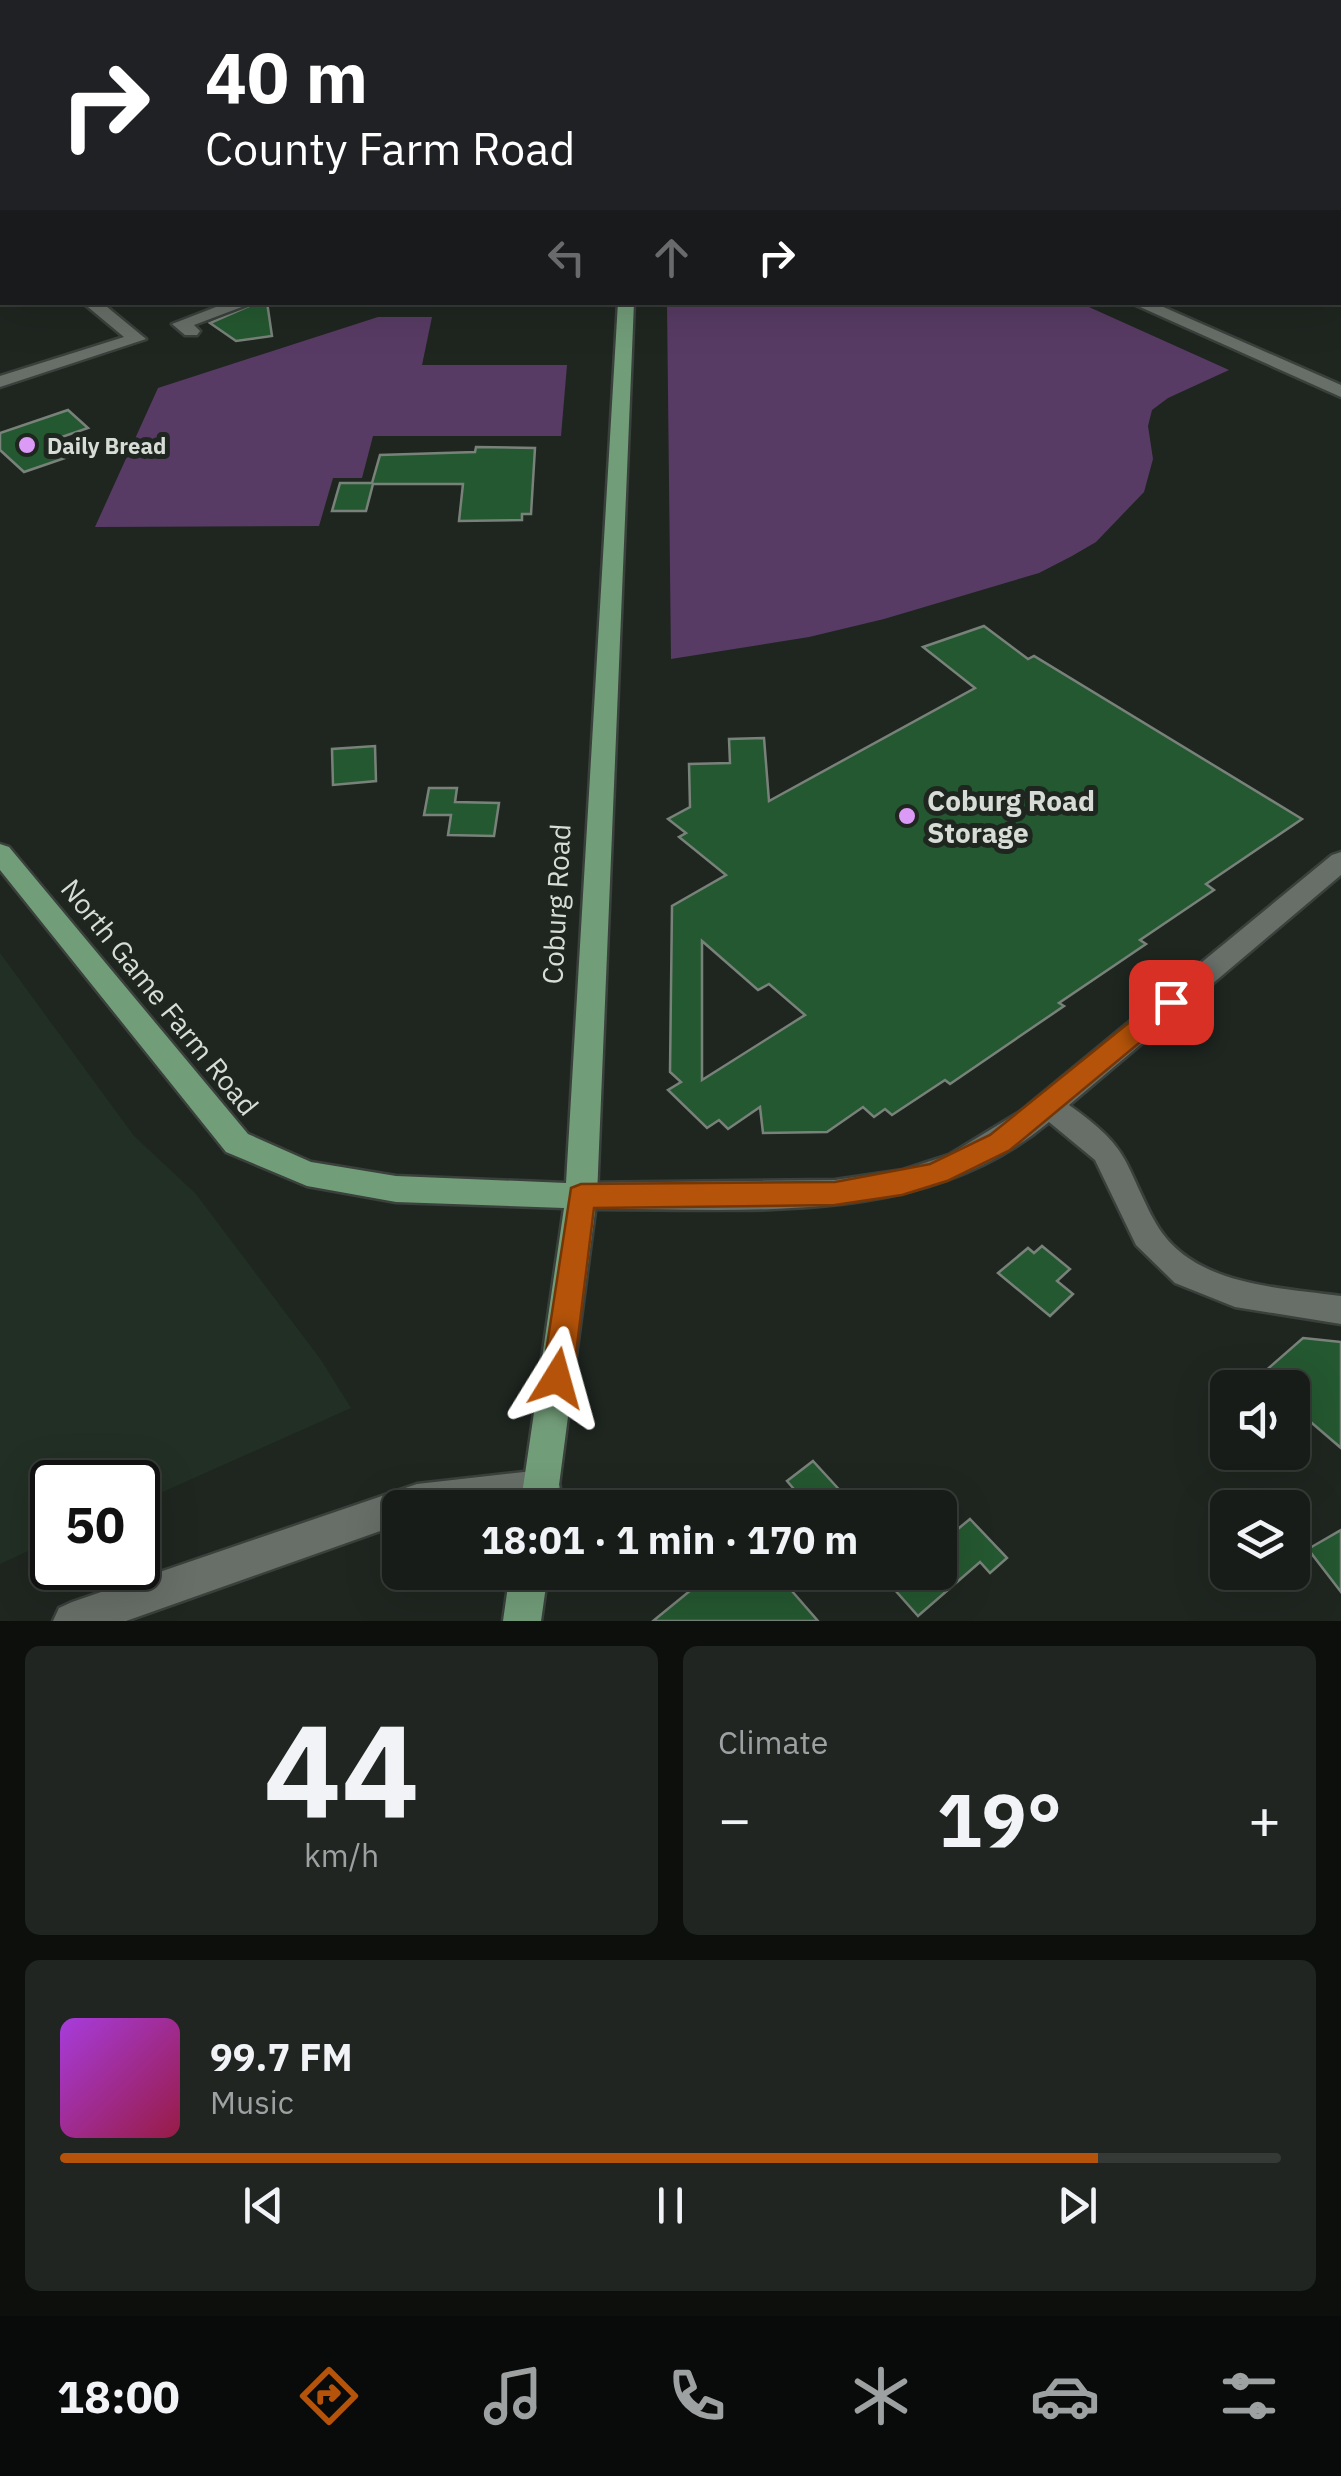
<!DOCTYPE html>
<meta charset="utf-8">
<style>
:root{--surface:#171c18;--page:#202521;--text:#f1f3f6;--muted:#9ea1a2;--line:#363a37;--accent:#b45309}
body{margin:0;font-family:"IBM Plex Sans",sans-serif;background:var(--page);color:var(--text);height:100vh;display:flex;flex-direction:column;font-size:38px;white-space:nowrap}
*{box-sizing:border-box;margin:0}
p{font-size:32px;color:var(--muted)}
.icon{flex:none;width:55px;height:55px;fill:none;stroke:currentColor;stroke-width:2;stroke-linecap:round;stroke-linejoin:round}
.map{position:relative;height:1621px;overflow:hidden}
.details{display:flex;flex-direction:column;gap:25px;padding:25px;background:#0d0f0d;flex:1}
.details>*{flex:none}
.banner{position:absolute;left:0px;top:0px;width:1342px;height:305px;box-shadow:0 10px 40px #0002,0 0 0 2px var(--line);background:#202124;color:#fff;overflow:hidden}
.controls{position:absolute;left:1210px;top:1370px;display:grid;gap:20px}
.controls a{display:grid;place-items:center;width:100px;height:100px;border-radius:15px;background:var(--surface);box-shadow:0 10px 40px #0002,0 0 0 2px var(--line);font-size:50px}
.speed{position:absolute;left:30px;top:1460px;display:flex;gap:20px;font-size:50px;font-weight:700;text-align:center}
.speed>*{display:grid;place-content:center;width:130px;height:130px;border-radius:50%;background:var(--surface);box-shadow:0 10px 40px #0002,0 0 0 2px var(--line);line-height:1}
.speed .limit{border:5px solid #111;border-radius:15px;background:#fff;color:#111}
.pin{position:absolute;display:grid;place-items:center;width:85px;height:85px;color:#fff;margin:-42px;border-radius:20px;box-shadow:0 5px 15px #0006}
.me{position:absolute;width:110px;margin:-55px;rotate:8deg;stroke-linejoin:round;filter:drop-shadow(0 0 8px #0008)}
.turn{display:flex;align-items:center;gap:35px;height:210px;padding:0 40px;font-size:45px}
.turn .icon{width:130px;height:130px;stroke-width:2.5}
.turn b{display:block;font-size:70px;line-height:85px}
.lanes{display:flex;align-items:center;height:95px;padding:0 40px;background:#0003;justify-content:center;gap:50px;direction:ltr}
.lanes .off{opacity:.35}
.big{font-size:75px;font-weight:700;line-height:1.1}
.details .widget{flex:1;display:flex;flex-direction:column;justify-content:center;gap:15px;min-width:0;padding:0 35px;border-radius:15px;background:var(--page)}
.details .dial{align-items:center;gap:0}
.dial b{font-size:130px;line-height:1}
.song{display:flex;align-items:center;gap:30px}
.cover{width:120px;height:120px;border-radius:15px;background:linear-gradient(135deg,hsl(280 70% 55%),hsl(340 70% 35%))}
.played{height:10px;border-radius:5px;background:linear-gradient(90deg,var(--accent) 85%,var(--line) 85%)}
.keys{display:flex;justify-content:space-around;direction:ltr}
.heat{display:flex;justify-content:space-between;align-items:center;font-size:55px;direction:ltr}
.details .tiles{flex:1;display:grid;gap:25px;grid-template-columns:1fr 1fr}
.widget:last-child{grid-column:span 2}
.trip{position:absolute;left:382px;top:1490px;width:575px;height:100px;border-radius:15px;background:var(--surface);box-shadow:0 10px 40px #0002,0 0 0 2px var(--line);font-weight:700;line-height:100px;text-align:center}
.tabs{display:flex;height:160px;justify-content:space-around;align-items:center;background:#090b0a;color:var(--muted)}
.tabs .icon{width:70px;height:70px}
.tabs .active{color:var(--accent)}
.tabs b{font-size:45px;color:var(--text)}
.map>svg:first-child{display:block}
.built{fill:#222f24}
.green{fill:#583b64}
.building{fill:#245830;stroke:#79827a;stroke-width:2.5;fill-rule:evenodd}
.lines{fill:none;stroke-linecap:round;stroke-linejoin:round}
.minor-casing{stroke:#3a403b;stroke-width:5}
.major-casing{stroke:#3a403b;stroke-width:5}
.minor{fill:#676f68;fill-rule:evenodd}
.major{fill:#729d79;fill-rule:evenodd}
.route{fill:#b45309;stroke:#753606;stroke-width:2.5}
.poi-dot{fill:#db9af6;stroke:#1f2620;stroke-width:4}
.labels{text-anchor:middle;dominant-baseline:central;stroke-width:10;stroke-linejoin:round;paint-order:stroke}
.far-poi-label{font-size:22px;font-weight:bold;fill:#d7dcd7;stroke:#1f2620;text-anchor:start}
.poi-label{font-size:28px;font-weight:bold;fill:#d7dcd7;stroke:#1f2620;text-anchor:start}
.street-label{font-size:28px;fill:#d7dcd7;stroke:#1f2620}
</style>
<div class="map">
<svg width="1341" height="1621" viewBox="0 0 1341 1621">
<rect width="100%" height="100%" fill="#1f2620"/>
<!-- built -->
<path class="built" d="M0,953L134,1136L196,1194L321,1360L351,1408L138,1503V1482H52V1540L0,1564Z"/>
<!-- green -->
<g class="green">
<path d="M669,0H1341V7L1340,2Z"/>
<path d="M667,303H1080L1229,370L1168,398L1152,410L1148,426L1153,459L1144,492L1096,542L1072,556L1039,573L884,619L809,637L671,659Z"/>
<path d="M378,317H432L422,365H567L561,436H373L362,478H333L319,526L95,527L158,388Z"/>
</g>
<!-- building -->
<g class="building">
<path d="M258,302H267L272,336L236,341L210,323Z"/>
<path d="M68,410L88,428L50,441L68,457L24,472L0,450V433Z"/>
<path d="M476,447L535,448L531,514H522V520L459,521L463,484H373L366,511H332L340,483H372L380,455L475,452Z"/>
<path d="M984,626L1028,659L1034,656L1302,819L1206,884L1214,890L1140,940L1146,944L1059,1003L1064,1006L950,1084L945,1080L892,1115L885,1109L874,1117L863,1107L827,1132L763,1133L760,1107L728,1129L719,1120L707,1128L668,1090L681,1082L670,1072L672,906L726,875L679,837L686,833L668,819L690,807L689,764L730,763L729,739L764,738L769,801L975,688L923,647ZM702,941L758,990L769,984L805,1015L702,1080Z"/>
<path d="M375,746L376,781L333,785L332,749Z"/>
<path d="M429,788H457L455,802L499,803L494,836L448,835L451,815H424Z"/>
<path d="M1042,1246L1070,1269L1057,1281L1073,1294L1050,1316L998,1273L1028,1248L1034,1253Z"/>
<path d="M1303,1338L1341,1342V1448L1292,1406V1388H1246Z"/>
<path d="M813,1461L856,1508H769L793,1488L787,1481Z"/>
<path d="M970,1519L1007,1558L990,1573L980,1562L918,1616L879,1572H940V1520L953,1533Z"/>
<path d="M1341,1530V1592L1308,1549Z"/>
<path d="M713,1572H812L791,1590L818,1621H653Z"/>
</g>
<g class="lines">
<defs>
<g id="minor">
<rect x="1340" y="97" width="1" height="8"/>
<rect x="0" y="107" width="2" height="8"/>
<path d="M0,229L2,230V241L0,240Z"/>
<path d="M82,302H101L146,339L0,387V376L124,337Z"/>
<path d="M229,302H255L194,325L200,331L197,335H185L172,324Z"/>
<path d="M1129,302H1152L1341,385V397Z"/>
<path d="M1341,852V875L1069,1105C1131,1149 1122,1159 1154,1220C1189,1286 1277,1287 1341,1296V1324L1235,1307L1175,1283L1136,1245L1095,1160L1049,1122C920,1231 738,1207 581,1209L570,1205L565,1196L570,1187L581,1183L835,1180L903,1170L949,1155L1021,1111L1332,855Z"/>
<path d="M542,1470L555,1475L560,1487L555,1499L542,1504L400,1508V1524L126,1621H53L59,1608L72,1602L417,1484Z"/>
</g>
<g id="major">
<rect x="630" y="0" width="12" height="2"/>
<path d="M618,302H634L597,1196L556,1508H520L564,1208L396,1202L307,1186L226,1152L0,870V844L9,847L248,1134L311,1162L396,1176L566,1183Z"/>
<path d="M510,1572H548L541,1621H503Z"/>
</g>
</defs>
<!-- minor casing -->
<use href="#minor" class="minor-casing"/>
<!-- major casing -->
<use href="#major" class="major-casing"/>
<!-- minor -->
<use href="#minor" class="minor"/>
<!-- major -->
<use href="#major" class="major"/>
</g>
<!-- route -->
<path class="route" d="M1171,993L1180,996L1184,1002L1180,1009L1010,1150L947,1181L902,1195L835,1205L594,1208L573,1378L568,1388L557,1392L546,1388L542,1378L571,1188L581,1184L835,1182L930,1164L990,1135L1162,996Z"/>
<!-- markers -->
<g class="poi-dot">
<circle cx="27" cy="445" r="10"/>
<circle cx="907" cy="816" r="10"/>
</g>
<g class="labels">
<!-- far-poi labels -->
<g class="far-poi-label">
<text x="47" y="445">Daily Bread</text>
</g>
<!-- poi labels -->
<g class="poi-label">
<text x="927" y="800">Coburg Road<tspan x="927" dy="32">Storage</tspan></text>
</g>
<!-- street labels -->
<g class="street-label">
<text transform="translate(556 904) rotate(-87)">Coburg Road</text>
<text transform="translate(160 997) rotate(51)">North Game Farm Road</text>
</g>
</g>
</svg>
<div class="controls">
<a><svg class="icon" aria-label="sound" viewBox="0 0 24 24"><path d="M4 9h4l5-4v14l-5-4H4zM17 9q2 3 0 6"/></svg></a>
<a><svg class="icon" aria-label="layers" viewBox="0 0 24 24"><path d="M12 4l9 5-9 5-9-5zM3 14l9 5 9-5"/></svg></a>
</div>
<div class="speed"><div class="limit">50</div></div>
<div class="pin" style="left:1171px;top:1002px;background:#d93025"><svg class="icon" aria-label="arrive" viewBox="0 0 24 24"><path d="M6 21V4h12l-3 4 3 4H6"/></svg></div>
<svg class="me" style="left:557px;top:1378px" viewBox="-20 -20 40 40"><path d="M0-17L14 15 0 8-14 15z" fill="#b45309" stroke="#fff" stroke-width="4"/></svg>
<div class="trip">18:01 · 1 min · 170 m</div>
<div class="banner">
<div class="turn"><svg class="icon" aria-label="right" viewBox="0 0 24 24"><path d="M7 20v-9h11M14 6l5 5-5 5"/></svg><div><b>40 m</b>County Farm Road</div></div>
<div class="lanes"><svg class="icon off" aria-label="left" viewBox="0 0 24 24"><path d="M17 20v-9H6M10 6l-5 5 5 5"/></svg><svg class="icon off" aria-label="ahead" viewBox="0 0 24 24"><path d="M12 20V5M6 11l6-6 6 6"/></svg><svg class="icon" aria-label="right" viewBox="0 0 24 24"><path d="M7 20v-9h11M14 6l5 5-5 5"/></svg></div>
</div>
</div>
<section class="details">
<div class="tiles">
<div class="widget dial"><b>44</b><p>km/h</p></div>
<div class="widget"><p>Climate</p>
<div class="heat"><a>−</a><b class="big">19°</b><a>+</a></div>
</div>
<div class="widget">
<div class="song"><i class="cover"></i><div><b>99.7 FM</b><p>Music</p></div></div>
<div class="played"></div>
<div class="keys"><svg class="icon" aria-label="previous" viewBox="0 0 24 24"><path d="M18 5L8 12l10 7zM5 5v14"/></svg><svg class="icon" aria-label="pause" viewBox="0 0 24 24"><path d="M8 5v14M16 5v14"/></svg><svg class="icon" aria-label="next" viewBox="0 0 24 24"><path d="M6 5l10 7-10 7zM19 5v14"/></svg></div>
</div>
</div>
</section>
<nav class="tabs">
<b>18:00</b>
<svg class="icon active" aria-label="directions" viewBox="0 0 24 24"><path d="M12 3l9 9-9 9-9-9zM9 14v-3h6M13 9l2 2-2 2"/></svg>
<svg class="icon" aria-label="music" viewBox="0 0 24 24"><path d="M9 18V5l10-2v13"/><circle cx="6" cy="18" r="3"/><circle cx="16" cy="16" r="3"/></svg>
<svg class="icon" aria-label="phone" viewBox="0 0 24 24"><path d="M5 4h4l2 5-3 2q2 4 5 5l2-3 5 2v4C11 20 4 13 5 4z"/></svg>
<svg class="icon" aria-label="climate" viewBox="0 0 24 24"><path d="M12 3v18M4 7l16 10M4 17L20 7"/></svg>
<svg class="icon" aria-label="car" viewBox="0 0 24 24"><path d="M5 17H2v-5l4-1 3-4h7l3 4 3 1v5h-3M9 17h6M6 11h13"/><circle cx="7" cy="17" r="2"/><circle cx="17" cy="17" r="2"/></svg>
<svg class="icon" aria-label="filters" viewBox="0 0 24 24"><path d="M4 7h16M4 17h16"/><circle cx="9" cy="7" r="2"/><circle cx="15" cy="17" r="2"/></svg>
</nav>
